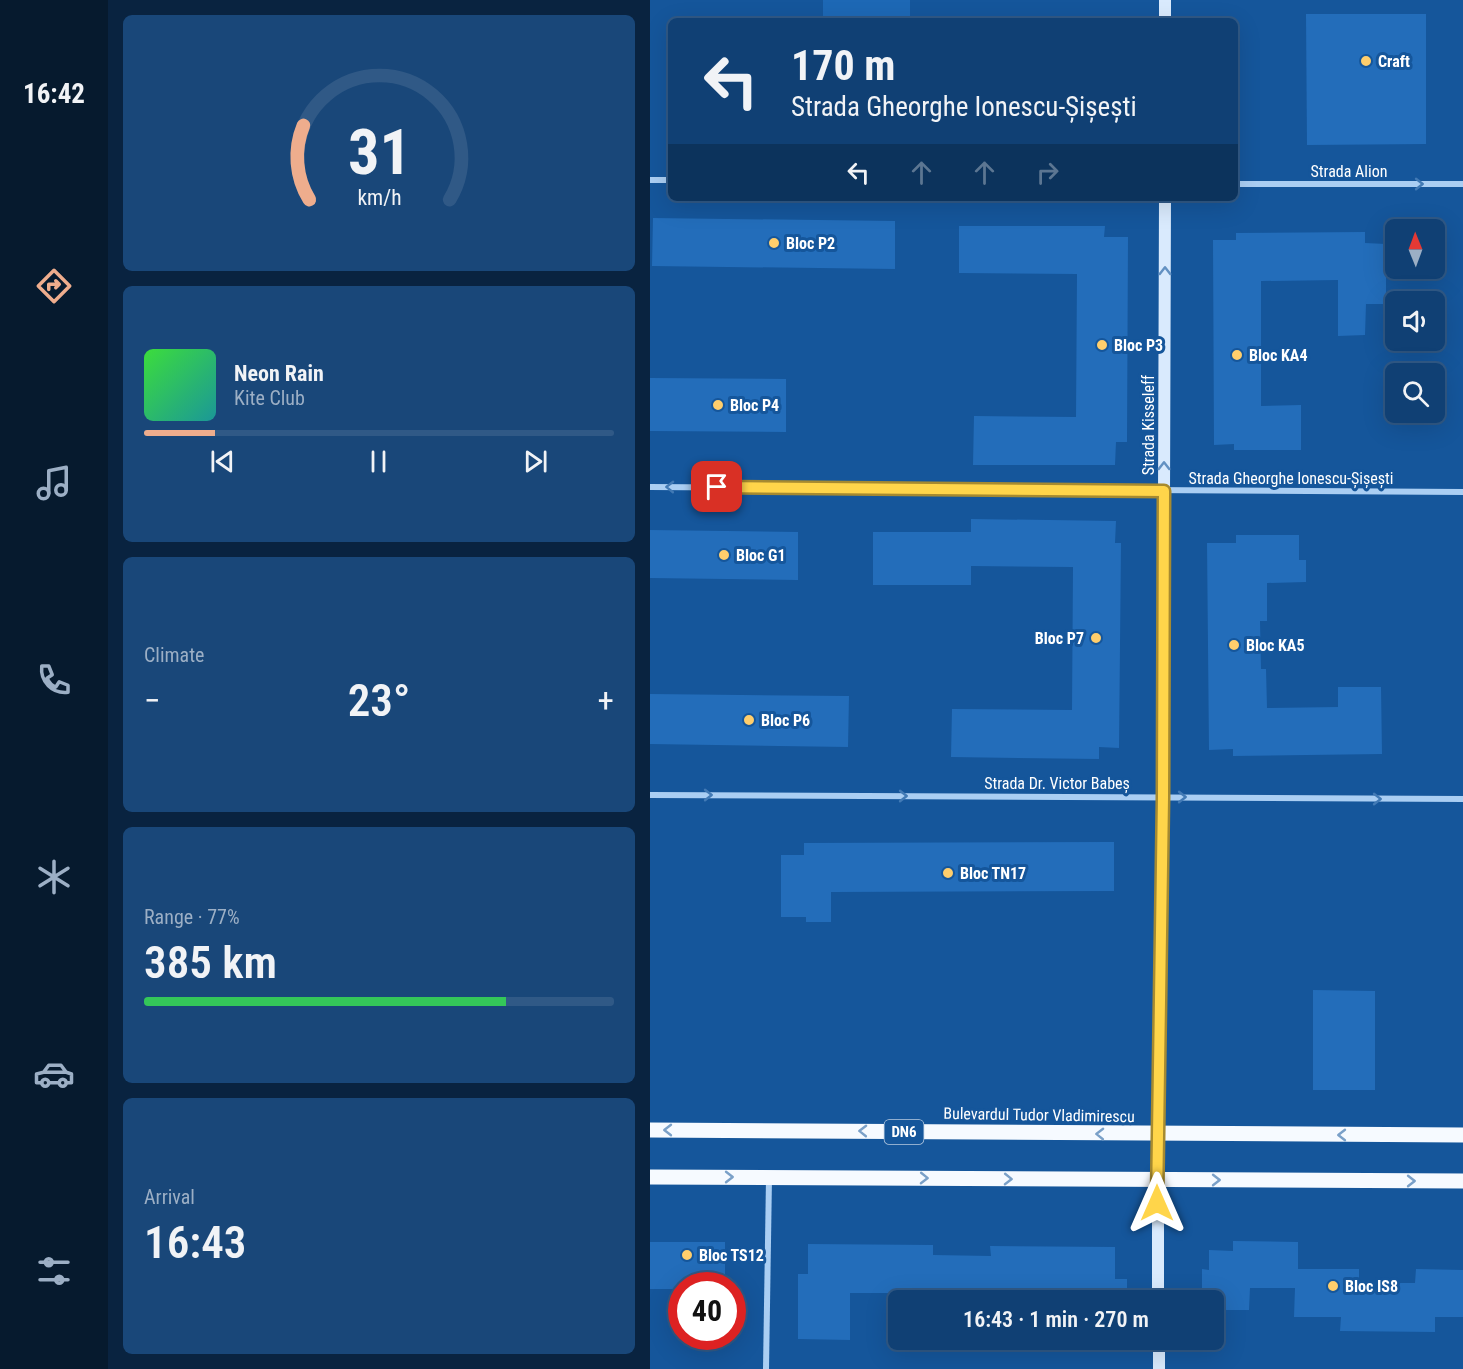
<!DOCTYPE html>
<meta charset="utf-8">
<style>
:root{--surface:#104074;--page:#194779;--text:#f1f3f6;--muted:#9cafc5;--line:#305986;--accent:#eead8d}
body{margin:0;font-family:"Roboto Condensed",sans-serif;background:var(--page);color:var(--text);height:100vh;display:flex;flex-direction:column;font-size:22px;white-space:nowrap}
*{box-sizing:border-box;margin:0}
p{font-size:20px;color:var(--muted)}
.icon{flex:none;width:33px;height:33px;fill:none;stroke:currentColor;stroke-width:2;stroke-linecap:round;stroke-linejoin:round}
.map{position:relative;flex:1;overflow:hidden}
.panel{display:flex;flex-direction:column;gap:15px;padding:15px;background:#092340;width:542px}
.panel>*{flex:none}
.guide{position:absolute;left:18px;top:18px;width:570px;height:183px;border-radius:9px;box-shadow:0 6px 24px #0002,0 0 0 2px var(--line);background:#104074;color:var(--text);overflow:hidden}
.needle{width:39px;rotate:359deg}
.tools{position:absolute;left:735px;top:219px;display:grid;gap:12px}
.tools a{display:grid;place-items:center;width:60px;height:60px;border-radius:9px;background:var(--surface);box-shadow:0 6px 24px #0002,0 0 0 2px var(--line);font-size:30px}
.speed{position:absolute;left:18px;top:1272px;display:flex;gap:12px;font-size:30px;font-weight:700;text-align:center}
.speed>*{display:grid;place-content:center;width:78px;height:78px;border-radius:50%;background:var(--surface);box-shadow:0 6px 24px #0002,0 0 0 2px var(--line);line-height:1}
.speed .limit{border:9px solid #d22;background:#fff;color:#111}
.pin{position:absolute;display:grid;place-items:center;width:51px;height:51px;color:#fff;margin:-26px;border-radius:12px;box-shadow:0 3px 9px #0006}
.me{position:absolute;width:66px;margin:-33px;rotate:0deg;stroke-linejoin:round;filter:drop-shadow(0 0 4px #0008)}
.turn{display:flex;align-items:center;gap:21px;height:126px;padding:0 24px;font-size:27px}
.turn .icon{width:78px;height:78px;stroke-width:2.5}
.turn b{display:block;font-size:42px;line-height:51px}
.lanes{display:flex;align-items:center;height:57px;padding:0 24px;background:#0003;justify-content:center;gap:30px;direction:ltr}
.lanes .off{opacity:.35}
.big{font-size:45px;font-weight:600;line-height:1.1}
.panel .card{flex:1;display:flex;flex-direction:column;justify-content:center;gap:9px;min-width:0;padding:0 21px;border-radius:9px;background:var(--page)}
.panel .dial{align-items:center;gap:0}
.dial svg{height:156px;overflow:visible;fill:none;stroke:var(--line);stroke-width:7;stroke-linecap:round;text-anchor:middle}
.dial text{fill:var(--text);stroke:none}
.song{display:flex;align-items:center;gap:18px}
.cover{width:72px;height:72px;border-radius:9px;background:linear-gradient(135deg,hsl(120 70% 55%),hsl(180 70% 35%))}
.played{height:6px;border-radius:3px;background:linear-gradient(90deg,var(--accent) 15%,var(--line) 15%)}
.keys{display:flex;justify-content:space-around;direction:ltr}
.heat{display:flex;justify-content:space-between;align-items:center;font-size:33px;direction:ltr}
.charge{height:9px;border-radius:4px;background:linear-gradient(90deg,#34c759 77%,var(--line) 0)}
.trip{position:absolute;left:238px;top:1290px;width:336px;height:60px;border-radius:9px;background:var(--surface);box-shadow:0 6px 24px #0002,0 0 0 2px var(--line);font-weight:600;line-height:60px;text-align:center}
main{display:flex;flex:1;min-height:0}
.dock{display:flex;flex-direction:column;width:108px;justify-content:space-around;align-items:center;background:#061a2e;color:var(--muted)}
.dock .icon{width:42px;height:42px}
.dock .on{color:var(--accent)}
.dock b{font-size:27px;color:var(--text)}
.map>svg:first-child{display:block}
.green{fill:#1d68b5}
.building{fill:#236dba}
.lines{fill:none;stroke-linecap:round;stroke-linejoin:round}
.street{stroke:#aacef3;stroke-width:6}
.secondary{stroke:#d9eafd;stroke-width:12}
.primary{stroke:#f6faff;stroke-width:15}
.oneway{stroke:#427ab5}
.oneway2{stroke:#6391c2}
.oneway3{stroke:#7aa0c8}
.route-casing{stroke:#a68a30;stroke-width:15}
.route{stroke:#ffd54a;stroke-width:10}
.poi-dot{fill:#ffce6c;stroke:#15569b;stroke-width:2}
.labels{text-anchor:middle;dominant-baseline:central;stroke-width:6;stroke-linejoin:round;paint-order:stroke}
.shield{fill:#15569b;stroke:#b9cce1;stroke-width:1.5}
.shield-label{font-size:15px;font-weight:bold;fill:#fff}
.poi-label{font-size:16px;font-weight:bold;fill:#fff;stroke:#15569b;text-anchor:start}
.street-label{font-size:16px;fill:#fff;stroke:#15569b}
</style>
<main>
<nav class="dock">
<b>16:42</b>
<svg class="icon on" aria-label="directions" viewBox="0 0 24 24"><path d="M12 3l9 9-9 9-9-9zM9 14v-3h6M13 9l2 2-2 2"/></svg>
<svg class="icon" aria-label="music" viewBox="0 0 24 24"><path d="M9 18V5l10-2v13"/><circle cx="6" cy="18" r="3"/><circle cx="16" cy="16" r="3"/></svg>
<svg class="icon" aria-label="phone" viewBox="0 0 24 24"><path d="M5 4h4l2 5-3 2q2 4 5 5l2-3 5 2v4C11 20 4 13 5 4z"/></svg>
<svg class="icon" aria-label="climate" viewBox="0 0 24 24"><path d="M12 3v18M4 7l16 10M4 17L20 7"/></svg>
<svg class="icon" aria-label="car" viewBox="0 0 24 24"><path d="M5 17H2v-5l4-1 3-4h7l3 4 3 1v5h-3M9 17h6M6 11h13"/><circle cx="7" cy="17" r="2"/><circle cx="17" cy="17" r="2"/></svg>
<svg class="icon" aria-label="filters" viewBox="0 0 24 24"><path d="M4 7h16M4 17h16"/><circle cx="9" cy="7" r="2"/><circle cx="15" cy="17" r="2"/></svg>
</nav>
<section class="panel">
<div class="card dial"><svg viewBox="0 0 100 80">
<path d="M14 69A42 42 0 1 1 86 69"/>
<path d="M14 69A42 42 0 0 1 11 31" stroke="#eead8d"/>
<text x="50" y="56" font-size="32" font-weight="700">31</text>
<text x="50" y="72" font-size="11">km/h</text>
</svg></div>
<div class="card">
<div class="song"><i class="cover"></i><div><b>Neon Rain</b><p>Kite Club</p></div></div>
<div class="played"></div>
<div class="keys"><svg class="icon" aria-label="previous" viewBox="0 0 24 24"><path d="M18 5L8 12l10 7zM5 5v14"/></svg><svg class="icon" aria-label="pause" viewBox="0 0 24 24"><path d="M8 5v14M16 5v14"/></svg><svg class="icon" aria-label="next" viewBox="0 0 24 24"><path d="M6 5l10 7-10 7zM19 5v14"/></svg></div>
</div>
<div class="card"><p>Climate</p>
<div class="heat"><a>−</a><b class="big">23°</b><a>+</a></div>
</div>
<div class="card"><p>Range · 77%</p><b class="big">385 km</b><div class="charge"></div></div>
<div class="card"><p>Arrival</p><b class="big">16:43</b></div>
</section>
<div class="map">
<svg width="814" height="1369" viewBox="0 0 814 1369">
<rect width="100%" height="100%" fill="#15569b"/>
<!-- green -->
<rect class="green" x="173" y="0" width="87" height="21"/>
<!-- building -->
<g class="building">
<path d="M656,14H776V144L657,145Z"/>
<path d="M3,218L245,221V269L2,266Z"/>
<path d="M309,226H455L454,237H478L477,442H466L465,465H323L324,416L426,417L427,274L309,273Z"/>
<path d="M715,232V243L736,244V304H716L715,335L688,336V280L611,281V406L651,405V450H584V444L564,445L563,240H586V233Z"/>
<path d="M0,378L136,379V432L0,431Z"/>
<path d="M321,519L466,521L465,543H471L469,748L449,747V759L301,757L302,709L422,710L423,567L321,566V585H223V532H321Z"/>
<path d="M0,530L148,532V580L0,578Z"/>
<path d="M586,535H649V560H656V582L617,583V621H610L611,669H616L617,708L688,707V687H731L732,754L583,756V749L559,750L557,543H586Z"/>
<path d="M0,694L199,696L198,747L0,744Z"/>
<path d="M464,842V891L181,892V922H156V917H131V855H154V843Z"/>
<path d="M663,990L725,991V1090H663Z"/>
<path d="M583,1241L648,1242V1269H709V1283H765L766,1269L813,1270V1317H785V1332L690,1331L691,1317H644L645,1288H600L599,1310H564V1300H552V1269L559,1270V1250L583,1251Z"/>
<path d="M0,1242H75V1286H32V1289H0Z"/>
<path d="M158,1244L283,1245V1255L341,1256L340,1246L465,1247V1279H477V1300H429V1294L361,1293V1300H265V1293H200V1340L148,1339V1274H158Z"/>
<rect x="428" y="1340" width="48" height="3"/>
</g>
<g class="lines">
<!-- street -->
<g class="street">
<path d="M0,180H21"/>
<path d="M585,184H814"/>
<path d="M0,487L814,492"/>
<path d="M0,795L814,799"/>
<path d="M116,1369L119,1178"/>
</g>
<!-- secondary -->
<g class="secondary">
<path d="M515,21V0"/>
<path d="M508,1300V1087L513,797L515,198"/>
<path d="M509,1340V1369"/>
</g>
<!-- primary -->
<g class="primary">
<path d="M0,1130L814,1135"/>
<path d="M0,1177L814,1181"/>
</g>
</g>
<!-- one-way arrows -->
<defs><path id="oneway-chevron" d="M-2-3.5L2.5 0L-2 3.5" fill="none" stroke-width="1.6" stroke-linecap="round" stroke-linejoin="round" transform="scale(1.5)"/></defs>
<g class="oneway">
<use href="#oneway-chevron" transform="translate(769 184)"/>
<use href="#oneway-chevron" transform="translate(20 487) rotate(-179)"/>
<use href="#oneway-chevron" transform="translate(58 795)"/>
<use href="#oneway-chevron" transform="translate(253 796)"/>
<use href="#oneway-chevron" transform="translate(532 797)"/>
<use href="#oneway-chevron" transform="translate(727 799)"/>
</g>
<g class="oneway2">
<use href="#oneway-chevron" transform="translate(515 271) rotate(-90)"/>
<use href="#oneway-chevron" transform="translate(514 466) rotate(-90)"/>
</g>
<g class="oneway3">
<use href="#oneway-chevron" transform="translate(18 1130) rotate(180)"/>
<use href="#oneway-chevron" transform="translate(213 1131) rotate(-179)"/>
<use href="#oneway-chevron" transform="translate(450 1134) rotate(-179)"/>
<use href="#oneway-chevron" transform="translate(692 1135) rotate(-180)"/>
<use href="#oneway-chevron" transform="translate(79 1177)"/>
<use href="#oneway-chevron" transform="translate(274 1178) rotate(1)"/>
<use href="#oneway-chevron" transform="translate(358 1179) rotate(1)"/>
<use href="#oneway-chevron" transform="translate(566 1180)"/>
<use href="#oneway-chevron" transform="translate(761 1181)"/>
</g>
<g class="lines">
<defs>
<path id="route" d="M67,487L514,491L513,797L507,1203"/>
</defs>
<!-- route casing -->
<use href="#route" class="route-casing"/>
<!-- route -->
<use href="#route" class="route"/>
</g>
<!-- markers -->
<g class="poi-dot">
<circle cx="716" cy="61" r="6"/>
<circle cx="124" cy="243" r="6"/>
<circle cx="452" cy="345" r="6"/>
<circle cx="587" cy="355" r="6"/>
<circle cx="68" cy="405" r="6"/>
<circle cx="74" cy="555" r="6"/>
<circle cx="446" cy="638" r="6"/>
<circle cx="584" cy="645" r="6"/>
<circle cx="99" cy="720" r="6"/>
<circle cx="298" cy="873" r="6"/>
<circle cx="37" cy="1255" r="6"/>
<circle cx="683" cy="1286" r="6"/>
</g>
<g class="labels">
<!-- shield labels -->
<rect class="shield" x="234.5" y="1120" width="39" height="24" rx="4.5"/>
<g class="shield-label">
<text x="254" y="1132">DN6</text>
</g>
<!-- poi labels -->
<g class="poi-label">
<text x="728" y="61">Craft</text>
<text x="136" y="243">Bloc P2</text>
<text x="464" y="345">Bloc P3</text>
<text x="599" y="355">Bloc KA4</text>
<text x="80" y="405">Bloc P4</text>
<text x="86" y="555">Bloc G1</text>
<text x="434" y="638" text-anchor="end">Bloc P7</text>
<text x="596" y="645">Bloc KA5</text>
<text x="111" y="720">Bloc P6</text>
<text x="310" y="873">Bloc TN17</text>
<text x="49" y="1255">Bloc TS12</text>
<text x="695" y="1286">Bloc IS8</text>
</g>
<!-- street labels -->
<g class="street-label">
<text x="699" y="171">Strada Alion</text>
<text transform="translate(498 425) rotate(-90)">Strada Kisseleff</text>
<text x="641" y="478">Strada Gheorghe Ionescu-Șișești</text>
<text x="407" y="783">Strada Dr. Victor Babeș</text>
<text transform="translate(389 1115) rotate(1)">Bulevardul Tudor Vladimirescu</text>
</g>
</g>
</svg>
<div class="tools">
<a><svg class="needle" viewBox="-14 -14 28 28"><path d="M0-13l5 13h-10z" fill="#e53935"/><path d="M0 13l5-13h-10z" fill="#9cafc5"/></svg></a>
<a><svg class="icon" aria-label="sound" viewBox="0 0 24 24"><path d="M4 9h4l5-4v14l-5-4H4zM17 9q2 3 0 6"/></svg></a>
<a><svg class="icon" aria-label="search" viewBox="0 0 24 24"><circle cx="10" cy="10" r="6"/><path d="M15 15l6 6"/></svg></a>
</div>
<div class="speed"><div class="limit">40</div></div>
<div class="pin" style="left:67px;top:487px;background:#d93025"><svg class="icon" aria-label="arrive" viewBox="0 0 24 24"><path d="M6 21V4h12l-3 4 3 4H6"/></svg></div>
<svg class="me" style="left:507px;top:1203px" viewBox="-20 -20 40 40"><path d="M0-17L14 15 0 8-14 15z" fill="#ffd54a" stroke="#fff" stroke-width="4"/></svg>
<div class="trip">16:43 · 1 min · 270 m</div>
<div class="guide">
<div class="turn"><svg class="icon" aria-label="left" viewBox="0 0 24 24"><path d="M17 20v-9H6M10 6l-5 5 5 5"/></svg><div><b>170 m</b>Strada Gheorghe Ionescu-Șișești</div></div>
<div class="lanes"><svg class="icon" aria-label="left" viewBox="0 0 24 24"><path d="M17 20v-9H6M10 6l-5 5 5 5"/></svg><svg class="icon off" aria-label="ahead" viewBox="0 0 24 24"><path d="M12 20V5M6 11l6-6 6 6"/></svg><svg class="icon off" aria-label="ahead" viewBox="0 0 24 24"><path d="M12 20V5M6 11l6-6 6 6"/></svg><svg class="icon off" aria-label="right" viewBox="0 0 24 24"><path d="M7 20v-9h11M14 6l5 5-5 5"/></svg></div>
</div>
</div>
</main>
